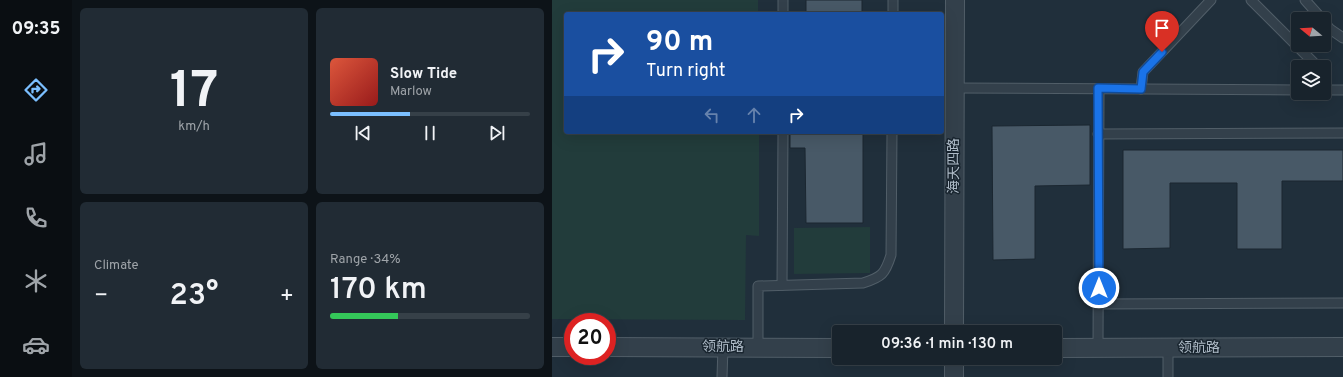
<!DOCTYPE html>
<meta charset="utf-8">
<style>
:root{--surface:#18232c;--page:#212b34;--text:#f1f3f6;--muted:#9fa4a9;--line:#364048;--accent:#7bbfff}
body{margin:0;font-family:Overpass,"Noto Sans SC",sans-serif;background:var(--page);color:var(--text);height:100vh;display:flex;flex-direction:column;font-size:15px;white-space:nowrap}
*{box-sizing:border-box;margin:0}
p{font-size:13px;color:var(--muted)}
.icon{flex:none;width:22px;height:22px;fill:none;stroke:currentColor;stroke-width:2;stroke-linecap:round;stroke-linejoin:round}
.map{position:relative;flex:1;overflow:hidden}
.panel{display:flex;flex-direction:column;gap:8px;padding:8px;background:#0d1318;width:480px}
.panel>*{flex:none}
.guide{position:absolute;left:12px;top:12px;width:380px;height:122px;border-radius:4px;box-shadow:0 4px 16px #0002,0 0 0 1px var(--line);background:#1a4fa0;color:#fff;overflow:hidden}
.needle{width:26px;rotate:288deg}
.buttons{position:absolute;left:739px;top:12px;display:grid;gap:8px}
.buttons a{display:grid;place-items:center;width:40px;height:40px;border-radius:4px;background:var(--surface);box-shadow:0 4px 16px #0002,0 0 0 1px var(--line);font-size:20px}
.speed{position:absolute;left:12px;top:313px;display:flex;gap:8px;font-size:20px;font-weight:700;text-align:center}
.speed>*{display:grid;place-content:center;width:52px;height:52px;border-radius:50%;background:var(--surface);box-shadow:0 4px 16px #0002,0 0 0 1px var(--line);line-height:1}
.speed .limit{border:6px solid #d22;background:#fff;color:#111}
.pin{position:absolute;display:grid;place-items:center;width:34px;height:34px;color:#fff;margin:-41px -17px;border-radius:50% 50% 50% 0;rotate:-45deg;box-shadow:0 0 4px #0007}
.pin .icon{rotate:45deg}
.me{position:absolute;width:44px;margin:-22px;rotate:0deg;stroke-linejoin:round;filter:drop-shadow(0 0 3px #0008)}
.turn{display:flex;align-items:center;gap:14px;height:84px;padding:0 16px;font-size:18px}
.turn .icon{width:52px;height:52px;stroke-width:2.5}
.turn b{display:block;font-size:28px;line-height:34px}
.lanes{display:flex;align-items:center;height:38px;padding:0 16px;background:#0003;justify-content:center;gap:20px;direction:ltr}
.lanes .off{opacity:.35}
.big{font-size:30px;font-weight:600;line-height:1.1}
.panel .card{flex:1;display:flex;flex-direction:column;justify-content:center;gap:6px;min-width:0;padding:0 14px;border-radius:6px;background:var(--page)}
.panel .dial{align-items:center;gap:0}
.dial b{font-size:52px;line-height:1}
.song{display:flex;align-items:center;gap:12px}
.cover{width:48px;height:48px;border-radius:6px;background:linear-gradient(135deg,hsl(10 70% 55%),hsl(0 70% 35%))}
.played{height:4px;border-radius:2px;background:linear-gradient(90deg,var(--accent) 40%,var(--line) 40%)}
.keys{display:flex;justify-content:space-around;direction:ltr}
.heat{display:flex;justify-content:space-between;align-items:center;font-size:22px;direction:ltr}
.charge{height:6px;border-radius:3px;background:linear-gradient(90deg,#34c759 34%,var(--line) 0)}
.panel .tiles{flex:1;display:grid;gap:8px;grid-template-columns:repeat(2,1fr)}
.trip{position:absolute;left:280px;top:325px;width:230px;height:40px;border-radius:4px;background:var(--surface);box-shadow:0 4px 16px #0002,0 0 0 1px var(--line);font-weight:600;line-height:40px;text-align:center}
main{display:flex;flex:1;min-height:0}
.tab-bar{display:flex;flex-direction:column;width:72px;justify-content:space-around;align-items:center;background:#0a0e12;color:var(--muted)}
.tab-bar .icon{width:28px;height:28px}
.tab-bar .current{color:var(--accent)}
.tab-bar b{font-size:18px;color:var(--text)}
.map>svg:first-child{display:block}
.green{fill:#223c3b}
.building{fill:#485967;stroke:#1b2731}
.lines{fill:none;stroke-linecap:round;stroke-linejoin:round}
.lane-casing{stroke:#515e68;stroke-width:11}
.street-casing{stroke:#515e68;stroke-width:20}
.lane{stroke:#33404b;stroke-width:9}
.street{stroke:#33404b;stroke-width:18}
.route-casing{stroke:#114b97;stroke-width:10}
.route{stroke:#1a73e8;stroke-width:7}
.labels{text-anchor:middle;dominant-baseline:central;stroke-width:3;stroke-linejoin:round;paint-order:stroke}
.street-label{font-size:14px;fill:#aebbc7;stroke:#19252f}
</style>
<main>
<nav class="tab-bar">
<b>09:35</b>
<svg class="icon current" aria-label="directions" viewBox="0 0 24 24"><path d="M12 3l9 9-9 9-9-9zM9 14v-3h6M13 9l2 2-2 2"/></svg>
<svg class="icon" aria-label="music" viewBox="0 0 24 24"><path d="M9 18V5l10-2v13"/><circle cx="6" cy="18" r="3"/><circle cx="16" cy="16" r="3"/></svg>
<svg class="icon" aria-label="phone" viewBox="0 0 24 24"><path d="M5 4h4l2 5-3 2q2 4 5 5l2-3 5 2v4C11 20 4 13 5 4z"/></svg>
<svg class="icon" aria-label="climate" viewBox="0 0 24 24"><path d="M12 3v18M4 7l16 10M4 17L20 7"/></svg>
<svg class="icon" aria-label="car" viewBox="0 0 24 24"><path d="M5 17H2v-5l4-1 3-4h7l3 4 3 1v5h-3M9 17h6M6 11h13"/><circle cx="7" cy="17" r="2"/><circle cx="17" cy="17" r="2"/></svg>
</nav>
<section class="panel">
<div class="tiles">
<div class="card dial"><b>17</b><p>km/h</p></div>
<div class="card">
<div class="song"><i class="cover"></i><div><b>Slow Tide</b><p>Marlow</p></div></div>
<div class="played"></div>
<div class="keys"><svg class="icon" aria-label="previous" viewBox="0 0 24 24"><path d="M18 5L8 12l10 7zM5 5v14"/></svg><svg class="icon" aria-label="pause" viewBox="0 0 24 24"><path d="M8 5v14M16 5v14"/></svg><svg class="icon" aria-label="next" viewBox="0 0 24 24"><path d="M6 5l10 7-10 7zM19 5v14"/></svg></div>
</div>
<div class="card"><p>Climate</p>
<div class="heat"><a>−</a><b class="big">23°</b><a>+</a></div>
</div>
<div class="card"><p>Range · 34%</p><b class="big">170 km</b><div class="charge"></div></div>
</div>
</section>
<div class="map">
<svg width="791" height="377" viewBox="0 0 791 377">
<rect width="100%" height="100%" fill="#202f3b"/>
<!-- green -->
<g class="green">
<path d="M0,0H206V14H14V132H207V236L194,235L193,320L0,319Z"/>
<path d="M318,227V273L242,274V228Z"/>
</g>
<!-- building -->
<g class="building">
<rect x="254" y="0" width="56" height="14"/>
<path d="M538,125V185L483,186V259L441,260L440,126Z"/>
<path d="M238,132H311V223H254L253,148H238Z"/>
<path d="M571,150H791V181H730V249H685V183H618V248L571,249Z"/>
</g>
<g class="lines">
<defs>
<g id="lane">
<path d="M699,0L766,67"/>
<path d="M753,0L770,19"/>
<path d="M231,14V0"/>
<path d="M341,14V0"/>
<path d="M772,22L778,29L791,38"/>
<path d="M772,73L774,75V90"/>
<path d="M403,88L746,90"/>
<path d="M589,89L591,72L659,0"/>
<path d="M772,90H791"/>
<path d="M546,134L791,133"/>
<path d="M230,285L231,132"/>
<path d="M547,304L791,303"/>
<path d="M206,347V286L311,283C330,277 333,274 339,255L340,132"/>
<path d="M546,348L547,89"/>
<path d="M170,377L171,347"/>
<path d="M616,377V348"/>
</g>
<g id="street">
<path d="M402,332L403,0"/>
<path d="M0,347H21"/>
<path d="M55,347L287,348"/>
<path d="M503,348L791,347"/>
<path d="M402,377V358"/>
</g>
</defs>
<!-- lane casing -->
<use href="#lane" class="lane-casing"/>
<!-- street casing -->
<use href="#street" class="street-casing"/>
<!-- lane -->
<use href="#lane" class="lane"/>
<!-- street -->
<use href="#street" class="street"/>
</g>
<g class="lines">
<defs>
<path id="route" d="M547,288L546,88L589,89L591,72L610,52"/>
</defs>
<!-- route casing -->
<use href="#route" class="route-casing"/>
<!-- route -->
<use href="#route" class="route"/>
</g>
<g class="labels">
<!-- street labels -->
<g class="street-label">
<text transform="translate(402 166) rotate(-90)">海天四路</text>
<text x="171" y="347">领航路</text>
<text x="647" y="348">领航路</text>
</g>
</g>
</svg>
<div class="buttons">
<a><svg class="needle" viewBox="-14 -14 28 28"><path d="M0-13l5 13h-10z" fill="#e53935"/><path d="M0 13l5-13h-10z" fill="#9fa4a9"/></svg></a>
<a><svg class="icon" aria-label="layers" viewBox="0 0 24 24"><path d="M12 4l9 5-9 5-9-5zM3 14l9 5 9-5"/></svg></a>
</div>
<div class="speed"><div class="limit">20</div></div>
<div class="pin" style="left:610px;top:52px;background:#d93025"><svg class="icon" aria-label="arrive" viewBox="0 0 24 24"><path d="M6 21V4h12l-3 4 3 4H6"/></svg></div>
<svg class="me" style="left:547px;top:288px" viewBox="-20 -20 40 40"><circle r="17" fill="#1a73e8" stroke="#fff" stroke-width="3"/><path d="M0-11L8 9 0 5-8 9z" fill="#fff"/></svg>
<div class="trip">09:36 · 1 min · 130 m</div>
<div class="guide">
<div class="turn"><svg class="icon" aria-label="right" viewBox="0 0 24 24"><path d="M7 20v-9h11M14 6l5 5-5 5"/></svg><div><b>90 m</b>Turn right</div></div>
<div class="lanes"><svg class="icon off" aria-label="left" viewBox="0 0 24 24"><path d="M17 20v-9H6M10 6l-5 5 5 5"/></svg><svg class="icon off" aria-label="ahead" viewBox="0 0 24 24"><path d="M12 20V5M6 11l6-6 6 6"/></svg><svg class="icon" aria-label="right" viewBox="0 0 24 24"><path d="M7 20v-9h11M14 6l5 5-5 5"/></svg></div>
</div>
</div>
</main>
